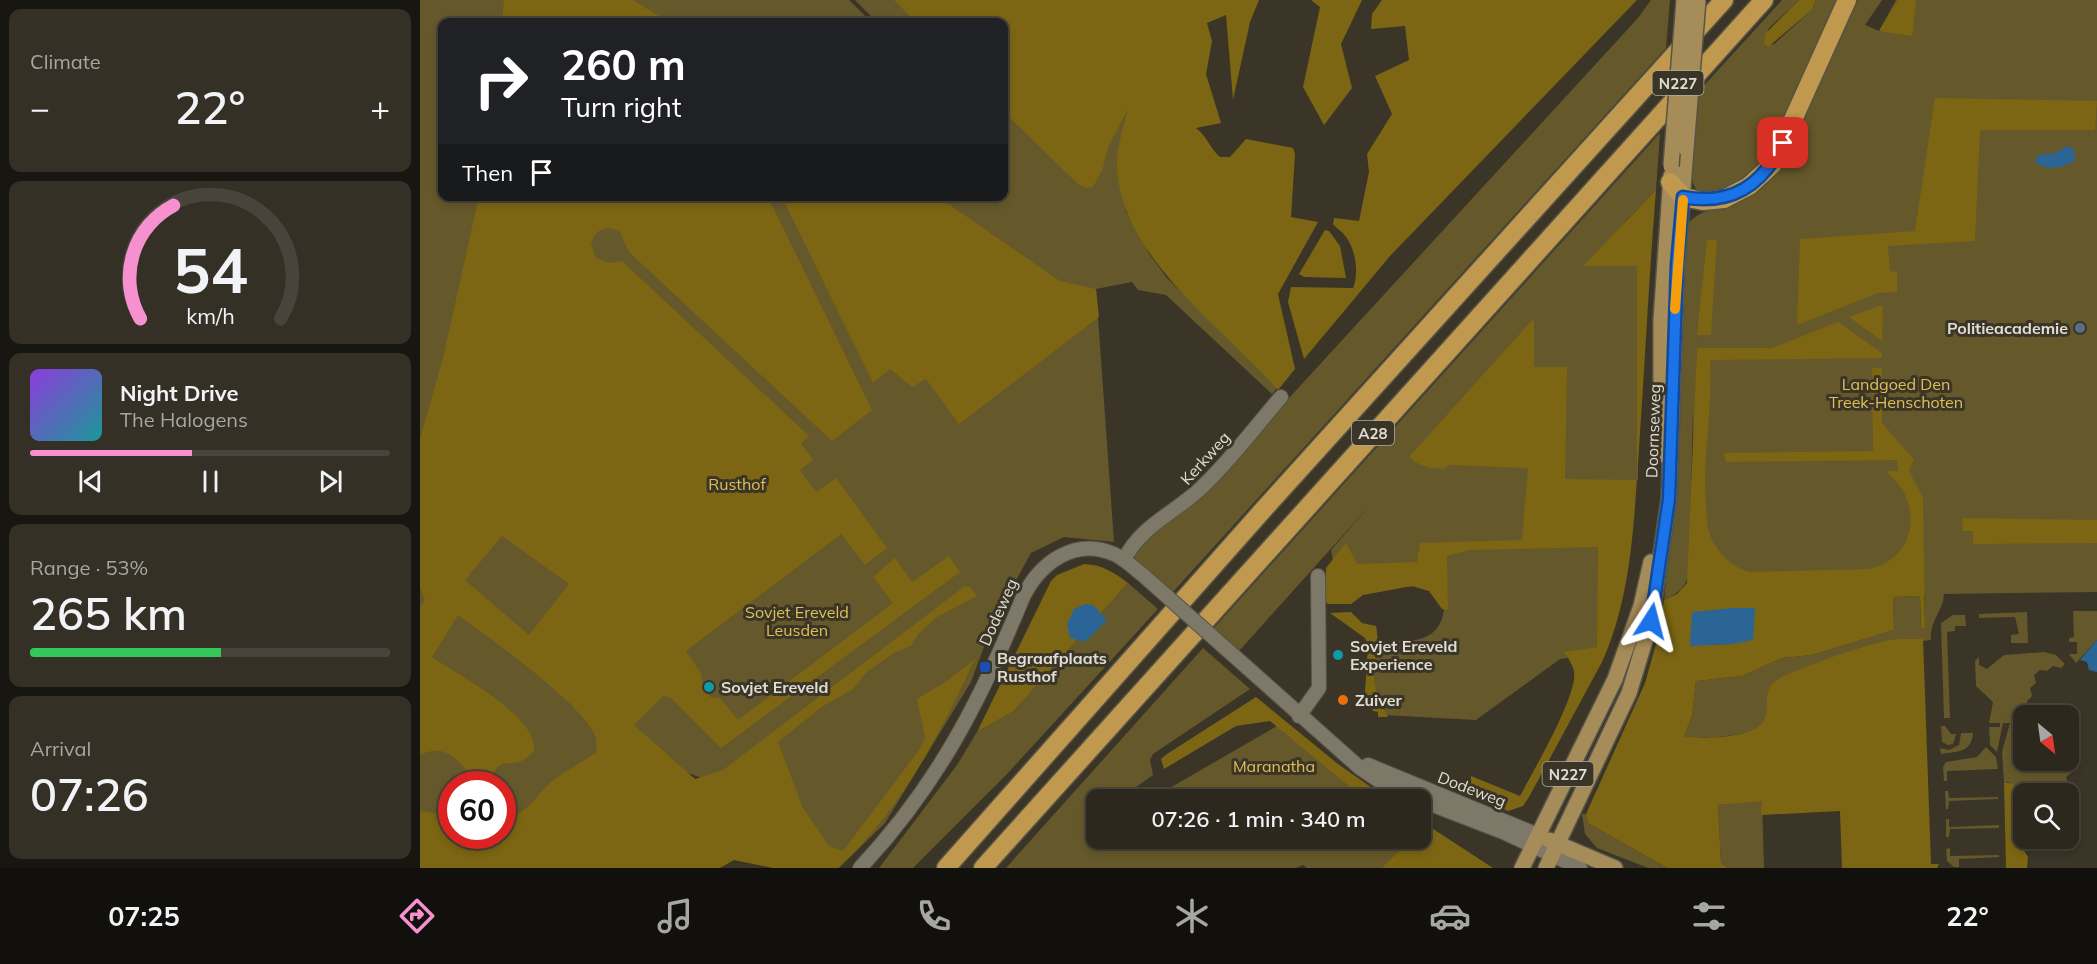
<!DOCTYPE html>
<meta charset="utf-8">
<style>
:root{--surface:#2c281d;--page:#343026;--text:#f1f3f6;--muted:#a6a6a4;--line:#48443b;--accent:#f790ce}
body{margin:0;font-family:Mulish,sans-serif;background:var(--page);color:var(--text);height:100vh;display:flex;flex-direction:column;font-size:22px;white-space:nowrap}
*{box-sizing:border-box;margin:0}
p{font-size:20px;color:var(--muted)}
.icon{flex:none;width:33px;height:33px;fill:none;stroke:currentColor;stroke-width:2;stroke-linecap:round;stroke-linejoin:round}
.map{position:relative;flex:1;overflow:hidden}
.sheet{display:flex;flex-direction:column;gap:9px;padding:9px;background:#181610;width:420px}
.sheet>*{flex:none}
.banner{position:absolute;left:18px;top:18px;width:570px;height:183px;border-radius:12px;box-shadow:0 3px 9px #0003,0 0 0 2px var(--line);background:#202124;color:#fff;overflow:hidden}
.needle{width:39px;rotate:151deg}
.buttons{position:absolute;left:1593px;top:705px;display:grid;gap:12px}
.buttons a{display:grid;place-items:center;width:66px;height:66px;border-radius:12px;background:var(--surface);box-shadow:0 3px 9px #0003,0 0 0 2px var(--line);font-size:30px}
.speed{position:absolute;left:18px;top:771px;display:flex;gap:12px;font-size:30px;font-weight:700;text-align:center}
.speed>*{display:grid;place-content:center;width:78px;height:78px;border-radius:50%;background:var(--surface);box-shadow:0 3px 9px #0003,0 0 0 2px var(--line);line-height:1}
.speed .limit{border:9px solid #d22;background:#fff;color:#111}
.pin{position:absolute;display:grid;place-items:center;width:51px;height:51px;color:#fff;margin:-26px;border-radius:12px;box-shadow:0 3px 9px #0006}
.me{position:absolute;width:66px;margin:-33px;rotate:9deg;stroke-linejoin:round;filter:drop-shadow(0 0 4px #0008)}
.turn{display:flex;align-items:center;gap:21px;height:126px;padding:0 24px;font-size:27px}
.turn .icon{width:78px;height:78px;stroke-width:2.5}
.turn b{display:block;font-size:42px;line-height:51px}
.then{display:flex;align-items:center;height:57px;padding:0 24px;background:#0003;gap:12px;font-size:22px}
.big{font-size:45px;font-weight:600;line-height:1.1}
.sheet .tile{flex:1;display:flex;flex-direction:column;justify-content:center;gap:9px;min-width:0;padding:0 21px;border-radius:12px;background:var(--page)}
.sheet .dial{align-items:center;gap:0}
.dial svg{height:156px;overflow:visible;fill:none;stroke:var(--line);stroke-width:7;stroke-linecap:round;text-anchor:middle}
.dial text{fill:var(--text);stroke:none}
.song{display:flex;align-items:center;gap:18px}
.cover{width:72px;height:72px;border-radius:9px;background:linear-gradient(135deg,hsl(270 70% 55%),hsl(180 70% 35%))}
.played{height:6px;border-radius:3px;background:linear-gradient(90deg,var(--accent) 45%,var(--line) 45%)}
.keys{display:flex;justify-content:space-around;direction:ltr}
.heat{display:flex;justify-content:space-between;align-items:center;font-size:33px;direction:ltr}
.charge{height:9px;border-radius:4px;background:linear-gradient(90deg,#34c759 53%,var(--line) 0)}
.trip{position:absolute;left:666px;top:789px;width:345px;height:60px;border-radius:12px;background:var(--surface);box-shadow:0 3px 9px #0003,0 0 0 2px var(--line);font-weight:600;line-height:60px;text-align:center}
.tabs{display:flex;height:96px;justify-content:space-around;align-items:center;background:#12100c;color:var(--muted)}
.tabs .icon{width:42px;height:42px}
.tabs .current{color:var(--accent)}
.tabs b{font-size:27px;color:var(--text)}
main{display:flex;flex:1;min-height:0}
.map>svg:first-child{display:block}
.green{fill:#65582a;fill-rule:evenodd}
.forest{fill:#7c6613;fill-rule:evenodd}
.water{fill:#2b6596}
.lines{fill:none;stroke-linecap:round;stroke-linejoin:round}
.minor-casing{stroke:#565347;stroke-width:16}
.major-casing{stroke:#565347;stroke-width:18}
.highway-casing{stroke:#565347;stroke-width:21}
.minor{stroke:#7d7868;stroke-width:14}
.major{stroke:#a68c58;stroke-width:15}
.highway{stroke:#c1994e;stroke-width:18}
.minor-bridge-casing{stroke:#565347;stroke-width:16;stroke-linecap:butt}
.major-bridge-casing{stroke:#565347;stroke-width:18;stroke-linecap:butt}
.minor-bridge{stroke:#7d7868;stroke-width:14}
.major-bridge{stroke:#a68c58;stroke-width:15}
.route-casing{stroke:#114b97;stroke-width:15}
.route{stroke:#1a73e8;stroke-width:10}
.slow{stroke:#f59e0b;stroke-width:10}
.service-dot{fill:#5c6f8a;stroke:#3a3527;stroke-width:2}
.culture-dot{fill:#0f9aa8;stroke:#3a3527;stroke-width:2}
.transit-dot{fill:#1a4fb4;stroke:#3a3527;stroke-width:2}
.food-dot{fill:#e8710a;stroke:#3a3527;stroke-width:2}
.labels{text-anchor:middle;dominant-baseline:central;stroke-width:6;stroke-linejoin:round;paint-order:stroke}
.shield{fill:#3a3527;stroke:#aeaba0;stroke-width:1.5}
.shield-label{font-size:15px;font-weight:bold;fill:#e0ddd4}
.poi-label{font-size:16px;font-weight:bold;fill:#e0ddd4;stroke:#3a3527;text-anchor:start}
.park-label{font-size:16px;fill:#dfc056;stroke:#3a3527}
.street-label{font-size:16px;fill:#e0ddd4;stroke:#3a3527}
</style>
<main>
<section class="sheet">
<div class="tile"><p>Climate</p>
<div class="heat"><a>−</a><b class="big">22°</b><a>+</a></div>
</div>
<div class="tile dial"><svg viewBox="0 0 100 80">
<path d="M14 69A42 42 0 1 1 86 69"/>
<path d="M14 69A42 42 0 0 1 31 11" stroke="#f790ce"/>
<text x="50" y="56" font-size="32" font-weight="700">54</text>
<text x="50" y="72" font-size="11">km/h</text>
</svg></div>
<div class="tile">
<div class="song"><i class="cover"></i><div><b>Night Drive</b><p>The Halogens</p></div></div>
<div class="played"></div>
<div class="keys"><svg class="icon" aria-label="previous" viewBox="0 0 24 24"><path d="M18 5L8 12l10 7zM5 5v14"/></svg><svg class="icon" aria-label="pause" viewBox="0 0 24 24"><path d="M8 5v14M16 5v14"/></svg><svg class="icon" aria-label="next" viewBox="0 0 24 24"><path d="M6 5l10 7-10 7zM19 5v14"/></svg></div>
</div>
<div class="tile"><p>Range · 53%</p><b class="big">265 km</b><div class="charge"></div></div>
<div class="tile"><p>Arrival</p><b class="big">07:26</b></div>
</section>
<div class="map">
<svg width="1677" height="868" viewBox="0 0 1677 868">
<rect width="100%" height="100%" fill="#3a3527"/>
<!-- green -->
<g class="green">
<path d="M0,0H429L451,22H22V196L509,197L640,281L513,197L584,196V22H457L435,0H773L701,154L706,211L730,255L747,278L786,317L804,326L863,381L852,394L746,295L718,290L712,282L676,289L694,542L644,537L611,553L574,620L551,682L465,823L419,868H399L342,801L197,746L96,819H83L82,784H32L31,818L0,815Z"/>
<path d="M1231,0H1250L1246,48L752,593L715,561V551L858,410L1218,18Z"/>
<path d="M1362,0H1379L1348,29L1353,45L1392,10L1396,0H1420L1357,141L1336,176L1300,191H1277L1271,179L1277,93Z"/>
<path d="M1438,0H1462L1445,25L1459,31L1476,0H1677V592L1524,594C1523,612 1510,619 1511,640L1503,641L1502,638L1470,640L1396,663L1351,685C1346,697 1350,711 1344,722C1335,738 1280,739 1264,736L1272,716L1276,681L1322,676L1362,658L1392,655L1474,630L1473,597L1500,596L1501,628L1505,627V595L1274,568L1273,409L1269,572C1266,588 1258,593 1244,600L1252,521L1265,226C1283,207 1294,211 1316,203C1339,195 1353,180 1365,160ZM1288,241L1276,365V366Z"/>
<path d="M1240,133L1236,190L1204,223L1214,266H1217L1218,480H1215L1181,652L1140,659L1056,720L963,715L947,682L949,640C995,643 1030,646 1024,587L918,586L911,550L952,503L819,651L793,629Z"/>
<path d="M708,583L738,609L588,773L493,868H459L537,765L557,732L594,711Z"/>
<path d="M1653,611H1677V640L1656,663L1649,654H1657V642H1649V638L1654,637Z"/>
<path d="M1607,612L1608,643H1591V635L1599,634L1595,617L1559,618V614Z"/>
<path d="M1533,615H1545L1546,626H1535V631L1527,632L1530,718H1524L1521,623Z"/>
<path d="M783,648L830,689L733,754L730,760L733,775L712,790L722,799L676,800V838H983L987,843L961,868H887L883,865L876,868H586Z"/>
<path d="M1624,652L1636,655L1645,664L1641,668L1633,666L1627,671L1620,670L1614,675L1616,683L1610,688L1612,696L1607,701L1608,709L1603,714V722L1592,723L1593,727L1600,726L1601,735L1595,741L1597,748L1603,750L1604,760H1648L1649,747L1652,749L1651,753L1656,769L1646,777L1648,784L1645,787L1630,785L1628,793L1604,794L1603,820L1594,812L1589,782H1584L1582,752L1590,723H1583L1577,752L1570,745L1569,727H1580V723H1569L1573,702L1556,686L1555,661L1559,657V665L1567,669L1584,655Z"/>
<path d="M857,726L944,799L729,800Z"/>
<path d="M1521,726H1525L1531,734H1536L1533,744L1528,745L1522,742Z"/>
<path d="M1541,733H1553C1551,754 1537,751 1521,754L1520,748L1529,750L1539,745Z"/>
<path d="M1566,747L1576,757L1578,769L1527,771V781H1524L1523,767L1526,762L1557,757Z"/>
<path d="M1525,791H1528L1529,798L1578,797V799L1529,801L1528,809H1526Z"/>
<path d="M1342,800L1344,868H1308L1301,863L1298,805Z"/>
<path d="M1162,814H1166L1168,823L1247,868H1228L1177,848L1165,834Z"/>
<path d="M1526,819H1529V827L1579,825V828L1530,829L1529,837H1526Z"/>
<path d="M1530,848V856L1579,855V857L1539,859V867H1534L1527,861L1526,849Z"/>
</g>
<!-- forest -->
<g class="forest">
<path d="M84,0H213L249,22H82Z"/>
<path d="M474,0H839L830,22L813,100L806,15L787,23L792,41L786,74L801,123L776,128C788,137 790,149 800,157H810L826,139L873,148L875,154L871,217L898,222L858,294L875,369L858,390C803,327 698,256 697,163C697,145 704,127 708,109L688,147L683,168L673,187L667,188L659,185L584,112V22H496Z"/>
<path d="M891,0H942L921,44L932,88L904,125L883,87L900,7Z"/>
<path d="M962,0H1217L970,256L884,359L868,302L871,287L933,288C939,274 936,250 926,237C923,232 917,229 913,224L914,218L939,221L949,172L947,154L972,114L955,76L989,60L985,26L951,29L952,14Z"/>
<path d="M1379,0H1396L1392,10L1348,47L1344,44L1345,34Z"/>
<path d="M1478,0H1496L1492,36L1459,31Z"/>
<path d="M1515,98L1677,101L1675,130H1560L1555,241L1468,246L1470,271L1477,272V292L1458,293L1377,325L1380,239L1495,231Z"/>
<path d="M1236,190C1229,276 1225,362 1219,448C1214,520 1212,596 1182,662L1109,797L1103,806L1088,811L1050,795L1051,776L1100,796C1112,773 1158,695 1154,672C1153,665 1148,658 1144,652L1177,647L1178,547L1050,550L1027,556L1028,610L1022,609L1009,591L992,586L943,595L931,604H908L905,601L906,568L926,543L937,564L997,562L1000,543L1102,540L1108,468L1029,465L1023,469C1010,468 1000,467 989,457L1114,318V367H1147L1145,479L1217,480V266H1163Z"/>
<path d="M59,196L348,197L452,410L412,441L209,252L200,232C187,224 175,229 171,244L176,258L189,263L202,261L389,436L381,443L393,460L380,470L396,492L416,478L467,548L445,565L421,534L266,651L282,675C281,688 285,699 300,698L318,720L473,603L453,577L475,558L492,582L529,556L540,572L301,748L250,697L243,696L214,725L275,779L303,770L545,586L550,587L557,596L517,617L498,634L492,645L472,654L447,672L432,690L403,706L358,742L383,808L409,846L423,851L499,750L505,737L497,699L527,681L555,659C519,736 481,810 418,868H353L314,860L300,868H0V811L31,815L32,836H82L83,818C106,816 114,798 130,783C144,771 162,762 177,752C176,747 177,742 176,738C168,708 66,635 38,615L12,657C37,674 119,717 114,751C111,754 106,759 102,761C83,767 82,756 70,779L51,776C36,758 25,743 0,755V608L5,600L0,587V439L23,358ZM82,536L149,584L109,635L45,580Z"/>
<path d="M362,197H518L640,281L676,289L679,317L539,424L506,379L492,387L470,369L453,383Z"/>
<path d="M905,230L909,231L920,246L926,278L884,277L879,274Z"/>
<path d="M1287,240H1297L1291,335H1277Z"/>
<path d="M1459,306H1463L1462,341L1429,317Z"/>
<path d="M1418,322L1462,353V358L1290,360C1293,408 1282,457 1286,505C1287,514 1286,524 1289,532C1294,550 1313,569 1331,572L1450,569C1484,561 1499,529 1486,497C1482,487 1474,479 1466,471H1478L1477,460L1306,462L1304,453L1453,451L1452,368H1462V423L1494,460L1489,471L1503,498L1505,628H1501L1500,596L1473,597L1474,630L1392,655L1362,658L1322,676L1276,681L1272,716L1264,736C1282,739 1339,739 1345,718C1349,707 1344,691 1353,683C1366,671 1451,643 1470,640C1481,638 1492,639 1503,638L1511,864H1519L1517,868H1422L1420,811L1341,815L1342,801L1298,805L1301,863L1308,868H1247L1168,823L1166,814L1225,683L1238,637L1244,600L1257,594L1267,583L1277,348H1352ZM1335,608L1313,644L1279,645Z"/>
<path d="M1542,518L1677,520V543L1553,544V531H1543Z"/>
<path d="M664,564C683,565 693,572 708,583L594,711L557,732L631,581L637,575Z"/>
<path d="M931,612L942,623L956,626C960,644 955,655 954,673C953,689 961,704 968,717H958V712L953,711L945,693L948,644L945,638L910,613Z"/>
<path d="M836,697L918,764L968,799H944L850,721L816,726L744,769L741,759L747,754Z"/>
<path d="M1584,782L1593,784L1592,809L1603,820V849L1608,857L1607,868H1586Z"/>
<path d="M1001,821L1073,868H961L987,843L983,839L1000,838Z"/>
</g>
<!-- water -->
<g class="water">
<path d="M1647,146L1654,149L1655,160C1644,168 1625,172 1615,161L1618,155L1636,153Z"/>
<path d="M665,604L673,605L687,620L665,642L650,638L647,624L654,609Z"/>
<path d="M1313,608H1335L1333,640L1313,644L1270,646L1272,612Z"/>
<path d="M1677,640V672L1669,670L1667,662L1660,660Z"/>
</g>
<g class="lines">
<defs>
<g id="minor">
<path d="M704,560C720,526 755,513 781,488C810,461 835,427 861,397"/>
<path d="M813,655L940,768L968,787L999,800"/>
<path d="M879,716L899,688L898,576"/>
<path d="M948,765L1118,835"/>
<path d="M1000,800L1083,832L1160,868"/>
<path d="M440,868C517,786 561,700 603,597C620,563 654,537 694,554C705,559 715,569 724,576"/>
</g>
<g id="major">
<path d="M1241,455V320L1251,176"/>
<path d="M1129,840L1195,868"/>
<path d="M1102,868L1195,679L1221,606L1231,562"/>
<path d="M1126,868L1209,693L1231,621L1249,499L1257,265L1266,149"/>
</g>
<g id="highway">
<path d="M1250,182L1263,197L1283,201L1304,199L1329,186L1353,164L1427,0"/>
<path d="M526,868L843,510L1304,0"/>
<path d="M563,868L1344,0"/>
</g>
</defs>
<!-- minor casing -->
<use href="#minor" class="minor-casing"/>
<!-- major casing -->
<use href="#major" class="major-casing"/>
<!-- highway casing -->
<use href="#highway" class="highway-casing"/>
<!-- minor -->
<use href="#minor" class="minor"/>
<!-- major -->
<use href="#major" class="major"/>
<!-- highway -->
<use href="#highway" class="highway"/>
<defs>
<path id="minor-bridge" d="M724,576L813,655"/>
<g id="major-bridge">
<path d="M1266,149L1278,0"/>
<path d="M1251,166L1264,0"/>
</g>
</defs>
<!-- minor-bridge casing -->
<use href="#minor-bridge" class="minor-bridge-casing"/>
<!-- major-bridge casing -->
<use href="#major-bridge" class="major-bridge-casing"/>
<!-- minor-bridge -->
<use href="#minor-bridge" class="minor-bridge"/>
<!-- major-bridge -->
<use href="#major-bridge" class="major-bridge"/>
</g>
<g class="lines">
<defs>
<path id="route" d="M1231,621L1249,499L1257,265L1263,197C1311,206 1342,186 1363,143"/>
</defs>
<!-- route casing -->
<use href="#route" class="route-casing"/>
<!-- route -->
<use href="#route" class="route"/>
<!-- slow -->
<path class="slow" d="M1255,309L1263,200"/>
</g>
<!-- markers -->
<circle class="service-dot" cx="1660" cy="328" r="6"/>
<g class="culture-dot">
<circle cx="918" cy="655" r="6"/>
<circle cx="289" cy="687" r="6"/>
</g>
<rect class="transit-dot" x="559" y="661" width="12" height="12" rx="3"/>
<circle class="food-dot" cx="923" cy="700" r="6"/>
<g class="labels">
<!-- shield labels -->
<g class="shield">
<rect x="1232.5" y="71" width="51" height="24" rx="4.5"/>
<rect x="932" y="421" width="42" height="24" rx="4.5"/>
<rect x="1122.5" y="762" width="51" height="24" rx="4.5"/>
</g>
<g class="shield-label">
<text x="1258" y="83">N227</text>
<text x="953" y="433">A28</text>
<text x="1148" y="774">N227</text>
</g>
<!-- poi labels -->
<g class="poi-label">
<text x="1648" y="328" text-anchor="end">Politieacademie</text>
<text x="930" y="646">Sovjet Ereveld<tspan x="930" dy="18">Experience</tspan></text>
<text x="577" y="658">Begraafplaats<tspan x="577" dy="18">Rusthof</tspan></text>
<text x="301" y="687">Sovjet Ereveld</text>
<text x="935" y="700">Zuiver</text>
</g>
<!-- park labels -->
<g class="park-label">
<text x="1476" y="384">Landgoed Den<tspan x="1476" dy="18">Treek-Henschoten</tspan></text>
<text x="317" y="484">Rusthof</text>
<text x="377" y="612">Sovjet Ereveld<tspan x="377" dy="18">Leusden</tspan></text>
<text x="854" y="766">Maranatha</text>
</g>
<!-- street labels -->
<g class="street-label">
<text transform="translate(1233 431) rotate(-88)">Doornseweg</text>
<text transform="translate(785 458) rotate(-48)">Kerkweg</text>
<text transform="translate(578 612) rotate(-66)">Dodeweg</text>
<text transform="translate(1052 789) rotate(21)">Dodeweg</text>
</g>
</g>
</svg>
<div class="buttons">
<a><svg class="needle" viewBox="-14 -14 28 28"><path d="M0-13l5 13h-10z" fill="#e53935"/><path d="M0 13l5-13h-10z" fill="#a6a6a4"/></svg></a>
<a><svg class="icon" aria-label="search" viewBox="0 0 24 24"><circle cx="10" cy="10" r="6"/><path d="M15 15l6 6"/></svg></a>
</div>
<div class="speed"><div class="limit">60</div></div>
<div class="pin" style="left:1363px;top:143px;background:#d93025"><svg class="icon" aria-label="arrive" viewBox="0 0 24 24"><path d="M6 21V4h12l-3 4 3 4H6"/></svg></div>
<svg class="me" style="left:1231px;top:621px" viewBox="-20 -20 40 40"><path d="M0-17L14 15 0 8-14 15z" fill="#1a73e8" stroke="#fff" stroke-width="4"/></svg>
<div class="trip">07:26 · 1 min · 340 m</div>
<div class="banner">
<div class="turn"><svg class="icon" aria-label="right" viewBox="0 0 24 24"><path d="M7 20v-9h11M14 6l5 5-5 5"/></svg><div><b>260 m</b>Turn right</div></div>
<div class="then">Then<svg class="icon" aria-label="arrive" viewBox="0 0 24 24"><path d="M6 21V4h12l-3 4 3 4H6"/></svg></div>
</div>
</div>
</main>
<nav class="tabs">
<b>07:25</b>
<svg class="icon current" aria-label="directions" viewBox="0 0 24 24"><path d="M12 3l9 9-9 9-9-9zM9 14v-3h6M13 9l2 2-2 2"/></svg>
<svg class="icon" aria-label="music" viewBox="0 0 24 24"><path d="M9 18V5l10-2v13"/><circle cx="6" cy="18" r="3"/><circle cx="16" cy="16" r="3"/></svg>
<svg class="icon" aria-label="phone" viewBox="0 0 24 24"><path d="M5 4h4l2 5-3 2q2 4 5 5l2-3 5 2v4C11 20 4 13 5 4z"/></svg>
<svg class="icon" aria-label="climate" viewBox="0 0 24 24"><path d="M12 3v18M4 7l16 10M4 17L20 7"/></svg>
<svg class="icon" aria-label="car" viewBox="0 0 24 24"><path d="M5 17H2v-5l4-1 3-4h7l3 4 3 1v5h-3M9 17h6M6 11h13"/><circle cx="7" cy="17" r="2"/><circle cx="17" cy="17" r="2"/></svg>
<svg class="icon" aria-label="filters" viewBox="0 0 24 24"><path d="M4 7h16M4 17h16"/><circle cx="9" cy="7" r="2"/><circle cx="15" cy="17" r="2"/></svg>
<b>22°</b>
</nav>
